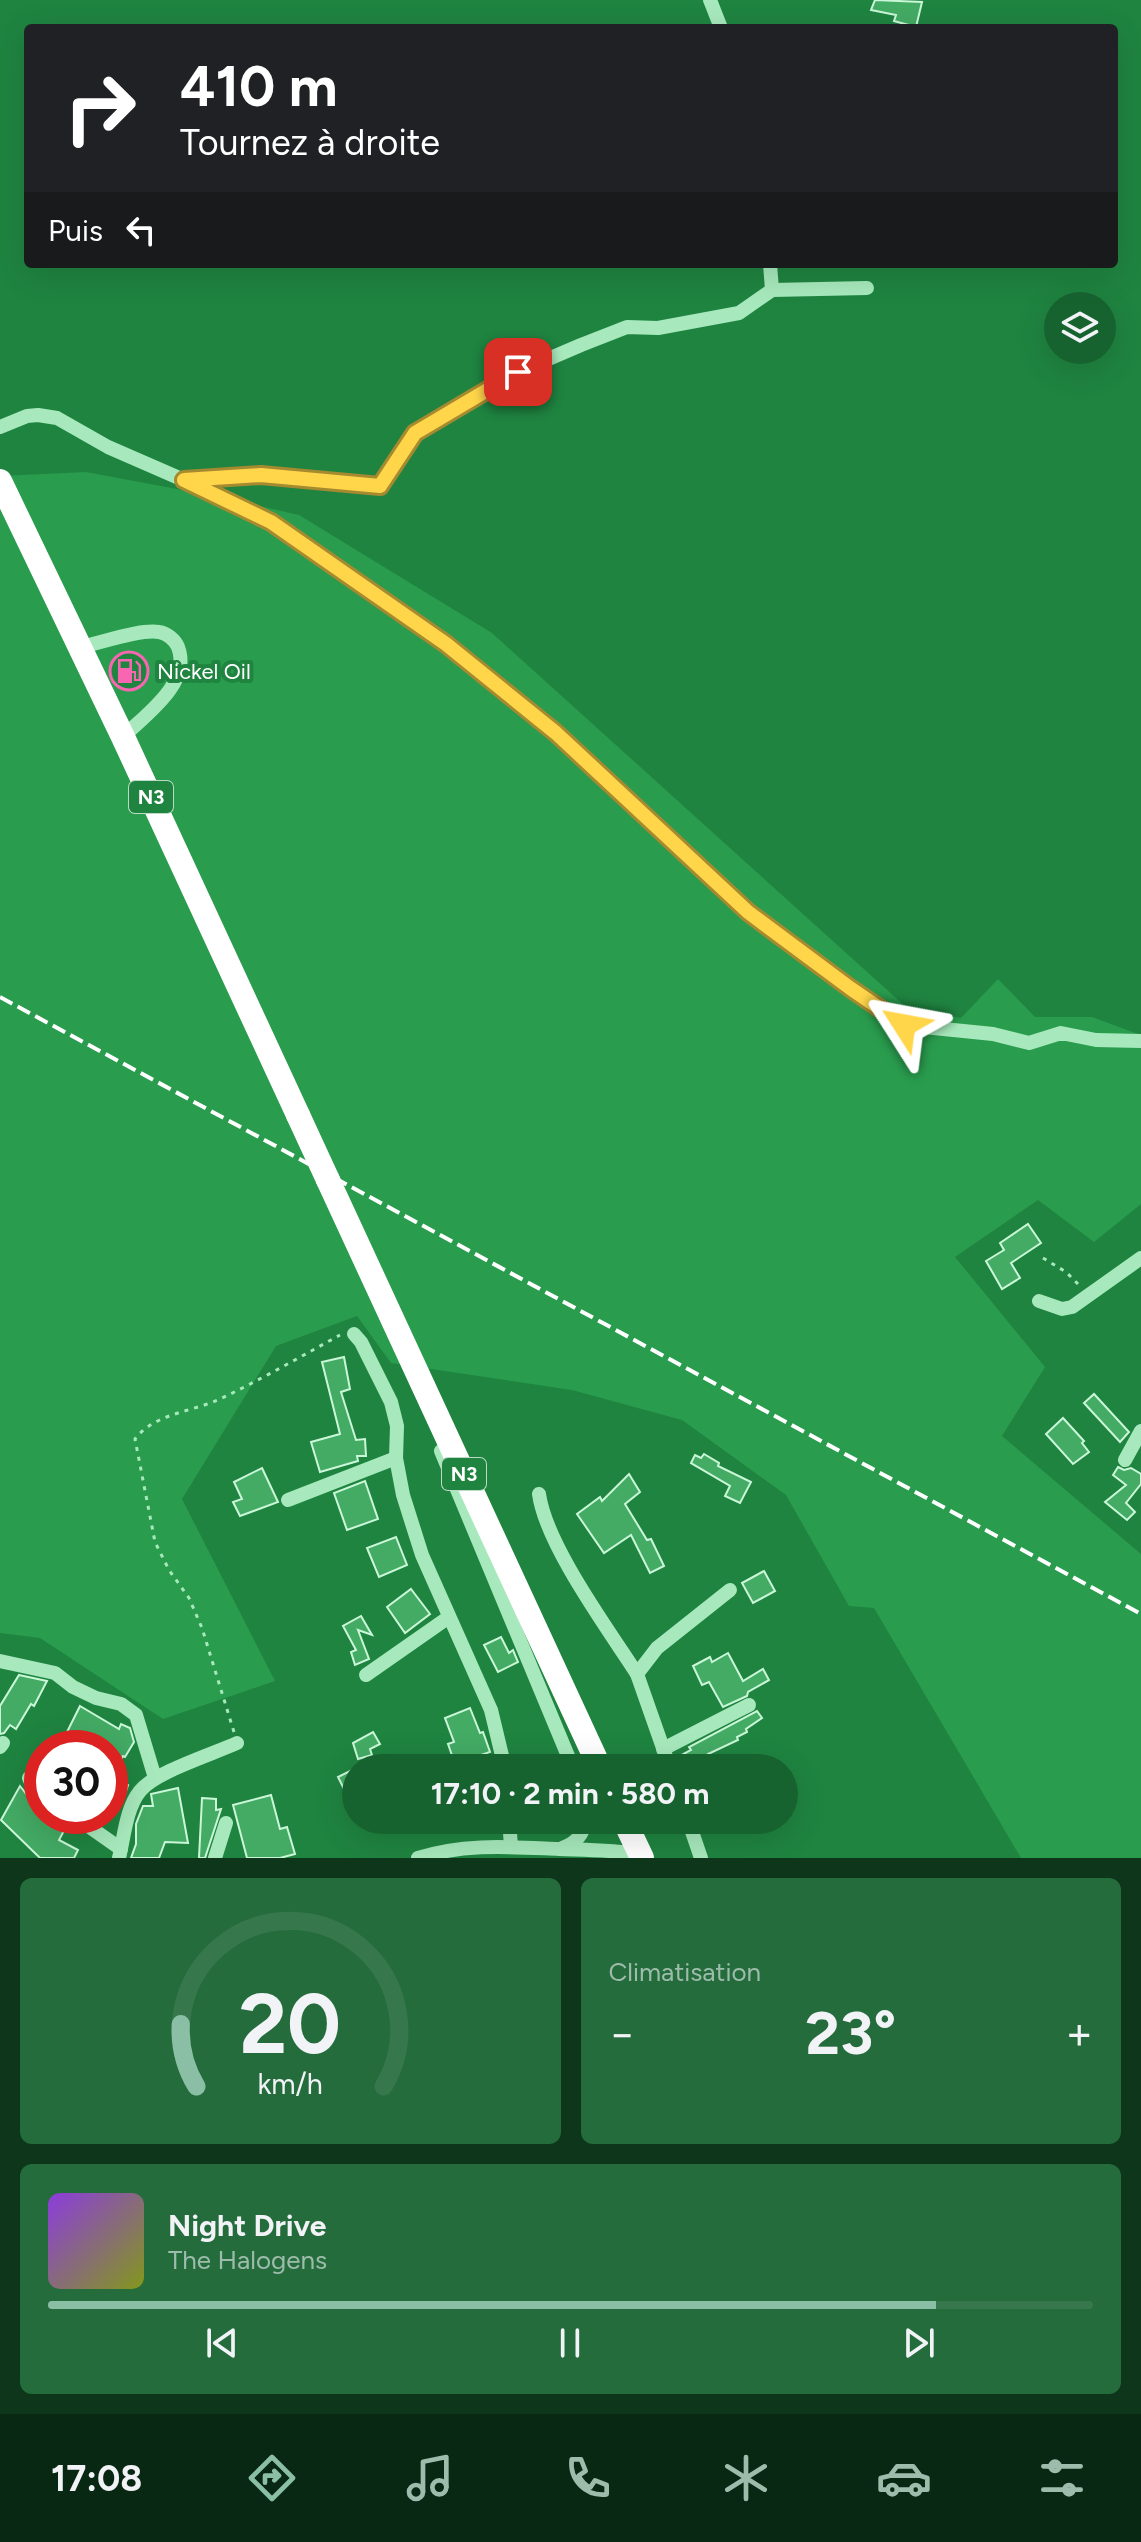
<!DOCTYPE html>
<html lang="fr">
<meta charset="utf-8">
<style>
:root{--surface:#176330;--page:#246c3c;--text:#f1f3f6;--muted:#9ebcab;--line:#36774c;--accent:#8abfa5}
body{margin:0;font-family:Figtree,sans-serif;background:var(--page);color:var(--text);height:100vh;display:flex;flex-direction:column;font-size:30px;white-space:nowrap}
*{box-sizing:border-box;margin:0}
p{font-size:26px;color:var(--muted)}
.icon{flex:none;width:44px;height:44px;fill:none;stroke:currentColor;stroke-width:2;stroke-linecap:round;stroke-linejoin:round}
.map{position:relative;height:1858px;overflow:hidden}
.details{display:flex;flex-direction:column;gap:20px;padding:20px;background:#0d361a;flex:1}
.details>*{flex:none}
.hud{position:absolute;left:24px;top:24px;width:1094px;height:244px;border-radius:8px;box-shadow:0 8px 32px #0002;background:#202124;color:#fff;overflow:hidden}
.buttons{position:absolute;left:1044px;top:292px;display:grid;gap:16px}
.buttons a{display:grid;place-items:center;width:72px;height:72px;border-radius:50%;background:var(--surface);box-shadow:0 8px 32px #0002;font-size:40px}
.speed{position:absolute;left:24px;top:1730px;display:flex;gap:16px;font-size:40px;font-weight:700;text-align:center}
.speed>*{display:grid;place-content:center;width:104px;height:104px;border-radius:50%;background:var(--surface);box-shadow:0 8px 32px #0002;line-height:1}
.speed .limit{border:12px solid #d22;background:#fff;color:#111}
.pin{position:absolute;display:grid;place-items:center;width:68px;height:68px;color:#fff;margin:-34px;border-radius:16px;box-shadow:0 4px 12px #0006}
.me{position:absolute;width:88px;margin:-44px;rotate:304deg;stroke-linejoin:round;filter:drop-shadow(0 0 6px #0008)}
.turn{display:flex;align-items:center;gap:28px;height:168px;padding:0 24px;font-size:36px}
.turn .icon{width:104px;height:104px;stroke-width:2.5}
.turn b{display:block;font-size:56px;line-height:68px}
.then{display:flex;align-items:center;height:76px;padding:0 24px;background:#0003;gap:16px;font-size:30px}
.big{font-size:60px;font-weight:700;line-height:1.1}
.details .widget{flex:1;display:flex;flex-direction:column;justify-content:center;gap:12px;min-width:0;padding:0 28px;border-radius:12px;background:var(--page)}
.details .dial{align-items:center;gap:0}
.dial svg{height:208px;overflow:visible;fill:none;stroke:var(--line);stroke-width:7;stroke-linecap:round;text-anchor:middle}
.dial text{fill:var(--text);stroke:none}
.song{display:flex;align-items:center;gap:24px}
.cover{width:96px;height:96px;border-radius:12px;background:linear-gradient(135deg,hsl(270 70% 55%),hsl(70 70% 35%))}
.played{height:8px;border-radius:4px;background:linear-gradient(90deg,var(--accent) 85%,var(--line) 85%)}
.keys{display:flex;justify-content:space-around;direction:ltr}
.heat{display:flex;justify-content:space-between;align-items:center;font-size:44px;direction:ltr}
.details .tiles{flex:1;display:grid;gap:20px;grid-template-columns:1fr 1fr}
.widget:last-child{grid-column:span 2}
.trip{position:absolute;left:342px;top:1754px;width:456px;height:80px;border-radius:40px;background:var(--surface);box-shadow:0 8px 32px #0002;font-weight:700;line-height:80px;text-align:center}
.menu{display:flex;height:128px;justify-content:space-around;align-items:center;background:#092813;color:var(--muted)}
.menu .icon{width:56px;height:56px}
.menu .active{color:var(--accent)}
.menu b{font-size:36px;color:var(--text)}
.map>svg:first-child{display:block}
.green{fill:#299c4d}
.building{fill:#43ab64;stroke:#cbf7d9;stroke-width:2}
.lines{fill:none;stroke-linecap:round;stroke-linejoin:round}
.path{stroke:#a7e9bc;stroke-width:3;stroke-dasharray:4 6;stroke-linecap:butt}
.minor{stroke:#a7e9bc;stroke-width:14}
.highway{stroke:#fff;stroke-width:24}
.rail{stroke:#fff;stroke-width:4;stroke-dasharray:14 6;stroke-linecap:butt}
.highway-bridge{stroke:#fff;stroke-width:24}
.route-casing{stroke:#a68a30;stroke-width:20}
.route{stroke:#ffd54a;stroke-width:14}
.labels{text-anchor:middle;dominant-baseline:central;stroke-width:8;stroke-linejoin:round;paint-order:stroke}
.shield{fill:#1f8440;stroke:#bcdac6;stroke-width:2}
.shield-label{font-size:20px;font-weight:bold;fill:#fff}
.poi-label{font-size:22px;fill:#fff;stroke:#1f8440;text-anchor:start}
</style>
<div class="map">
<svg width="1141" height="1858" viewBox="0 0 1141 1858">
<rect width="100%" height="100%" fill="#1f8440"/>
<!-- green -->
<path class="green" d="M86,472L225,498L299,515L492,633L906,1007L961,1018L998,979L1035,1017H1092L1141,1035V1204L1094,1242L1038,1200L955,1257L1045,1367L1002,1436L1141,1554V1858H1021L874,1608L849,1606L786,1495L682,1420L572,1390L391,1363L357,1316L276,1346L182,1499L275,1681L163,1719L40,1638L0,1633V476Z"/>
<!-- building -->
<g class="building">
<path d="M875,0L922,2L916,27L894,21L896,15L871,10Z"/>
<path d="M1028,1224L1041,1243L1011,1263L1020,1278L1002,1289L986,1261L1004,1250L1000,1243Z"/>
<path d="M344,1357L350,1389L341,1392L356,1440L365,1439L366,1456H357L358,1461L320,1472L311,1442L340,1434L322,1362Z"/>
<path d="M1094,1394L1129,1432L1120,1442L1084,1403Z"/>
<path d="M1063,1418L1084,1441L1082,1443L1089,1452L1073,1464L1046,1434Z"/>
<path d="M704,1454L719,1463L718,1466L751,1482L740,1503L725,1496L730,1486L691,1463L695,1455L701,1458Z"/>
<path d="M1118,1467L1124,1470L1131,1468L1141,1474V1484L1126,1503L1135,1512L1127,1520L1105,1502L1126,1485L1113,1475Z"/>
<path d="M262,1468L278,1502L240,1516L233,1502L242,1499L234,1482Z"/>
<path d="M629,1474L640,1492L625,1504L647,1540L651,1539L664,1566L650,1573L631,1535L604,1553L577,1514L600,1497L602,1501Z"/>
<path d="M365,1481L378,1519L347,1530L334,1493Z"/>
<path d="M396,1537L407,1565L379,1577L367,1548Z"/>
<path d="M764,1571L775,1591L753,1603L742,1583Z"/>
<path d="M411,1589L430,1614L405,1633L387,1607Z"/>
<path d="M361,1616L372,1635L358,1630L369,1659L355,1665L351,1652L356,1650L343,1626Z"/>
<path d="M501,1637L509,1653L513,1650L518,1662L498,1672L484,1645Z"/>
<path d="M728,1653L743,1681L763,1669L769,1680L748,1692L747,1696L723,1707L709,1682L702,1685L693,1666L710,1657L712,1662Z"/>
<path d="M19,1675L47,1681L34,1706L31,1704L16,1729L10,1725L4,1733L0,1734V1706Z"/>
<path d="M80,1706L119,1729L121,1724L130,1728L134,1742L125,1757L123,1756L112,1779L128,1785L124,1797L110,1792V1748H59Z"/>
<path d="M470,1708L480,1733L483,1732L490,1752L455,1764L448,1744L454,1742L445,1718Z"/>
<path d="M757,1711L762,1718L746,1729L747,1732L737,1737L738,1740L708,1754L713,1764L706,1768H684L678,1757L691,1750L689,1747Z"/>
<path d="M373,1732L380,1744L370,1749L372,1755L358,1759L353,1743Z"/>
<path d="M356,1768V1813L338,1777Z"/>
<path d="M20,1786L27,1795L42,1803V1816H64L68,1823L59,1840L78,1850L74,1858H40L1,1820Z"/>
<path d="M178,1788L188,1843L165,1842L159,1858H131L136,1844V1824L143,1806H153L151,1794Z"/>
<path d="M271,1795L280,1829L287,1827L295,1854L280,1858H247L233,1805Z"/>
<path d="M202,1798L216,1799V1810L221,1809L205,1858H199Z"/>
</g>
<g class="lines">
<!-- path -->
<g class="path">
<path d="M1043,1258L1066,1272L1078,1284"/>
<path d="M234,1732L202,1628L189,1598L169,1570L155,1542L135,1439C154,1414 190,1412 218,1400C260,1380 300,1357 340,1335"/>
</g>
<!-- minor -->
<g class="minor">
<path d="M710,0L721,28"/>
<path d="M770,264L772,290"/>
<path d="M0,427L27,416L38,415L57,418L108,447L225,498L271,522L314,550L498,684L556,733L748,912L850,988L904,1025L993,1034L1029,1043L1061,1033L1096,1040L1141,1041"/>
<path d="M188,479L261,475L380,486L415,433L518,372L581,345L627,327L658,328L739,313L772,290L867,288"/>
<path d="M80,647C101,643 139,629 159,632C167,633 175,640 178,647C192,683 145,715 123,737"/>
<path d="M1039,1301L1062,1309L1072,1307L1141,1258"/>
<path d="M354,1334L361,1342L391,1402L397,1426L396,1458L403,1495L422,1555L491,1710L505,1768"/>
<path d="M441,1451L573,1768"/>
<path d="M1125,1460L1141,1431"/>
<path d="M539,1494C546,1545 608,1629 637,1674"/>
<path d="M288,1500L396,1458"/>
<path d="M0,1661L55,1673L73,1687L96,1698L121,1704L136,1715L155,1778"/>
<path d="M366,1675L449,1617"/>
<path d="M0,1747L3,1743"/>
<path d="M663,1749L749,1705"/>
<path d="M670,1768L637,1674L657,1648L730,1590"/>
<path d="M29,1778L33,1787L42,1793"/>
<path d="M74,1816L121,1849"/>
<path d="M509,1820L511,1846"/>
<path d="M688,1820L701,1858"/>
<path d="M562,1848C576,1843 583,1835 586,1820"/>
<path d="M119,1858C124,1838 126,1808 140,1791C155,1772 213,1754 237,1743"/>
<path d="M215,1858L226,1823"/>
<path d="M418,1858C464,1843 511,1847 559,1849C587,1850 613,1850 640,1854"/>
</g>
<!-- highway -->
<g class="highway">
<path d="M0,481L123,737L298,1115"/>
<path d="M328,1180L600,1768"/>
<path d="M624,1820L642,1858"/>
</g>
<!-- rail -->
<path class="rail" d="M0,997L1141,1614"/>
<!-- highway-bridge -->
<path class="highway-bridge" d="M298,1115L328,1180"/>
</g>
<g class="lines">
<defs>
<path id="route" d="M518,372L415,433L380,486L261,475L184,480L271,522L446,644L556,733L748,912L850,988L904,1025"/>
</defs>
<!-- route casing -->
<use href="#route" class="route-casing"/>
<!-- route -->
<use href="#route" class="route"/>
</g>
<!-- icons -->
<defs>
<symbol id="fuel-ring" viewBox="-11 -11 22 22"><circle r="9.5" fill="#1f8440" stroke="#f866b2" stroke-width="1.5"/><path d="M-5.5-6h7V0h2V4h1.3V-2.5L3-4.5l.8-.8L6-3V5H2.5V1h-1V6h-7ZM-4.2-4.7v3.2H.2V-4.7Z" fill="#f866b2"/></symbol>
</defs>
<g fill-rule="evenodd">
<use href="#fuel-ring" x="107" y="649" width="44" height="44"/>
</g>
<g class="labels">
<!-- shield labels -->
<g class="shield">
<rect x="129" y="781" width="44" height="32" rx="6"/>
<rect x="442" y="1458" width="44" height="32" rx="6"/>
</g>
<g class="shield-label">
<text x="151" y="797">N3</text>
<text x="464" y="1474">N3</text>
</g>
<!-- poi labels -->
<g class="poi-label">
<text x="157" y="671">Nickel Oil</text>
</g>
</g>
</svg>
<div class="buttons">
<a><svg class="icon" aria-label="layers" viewBox="0 0 24 24"><path d="M12 4l9 5-9 5-9-5zM3 14l9 5 9-5"/></svg></a>
</div>
<div class="speed"><div class="limit">30</div></div>
<div class="pin" style="left:518px;top:372px;background:#d93025"><svg class="icon" aria-label="arrive" viewBox="0 0 24 24"><path d="M6 21V4h12l-3 4 3 4H6"/></svg></div>
<svg class="me" style="left:904px;top:1025px" viewBox="-20 -20 40 40"><path d="M0-17L14 15 0 8-14 15z" fill="#ffd54a" stroke="#fff" stroke-width="4"/></svg>
<div class="trip">17:10 · 2 min · 580 m</div>
<div class="hud">
<div class="turn"><svg class="icon" aria-label="right" viewBox="0 0 24 24"><path d="M7 20v-9h11M14 6l5 5-5 5"/></svg><div><b>410 m</b>Tournez à droite</div></div>
<div class="then">Puis<svg class="icon" aria-label="left" viewBox="0 0 24 24"><path d="M17 20v-9H6M10 6l-5 5 5 5"/></svg></div>
</div>
</div>
<section class="details">
<div class="tiles">
<div class="widget dial"><svg viewBox="0 0 100 80">
<path d="M14 69A42 42 0 1 1 86 69"/>
<path d="M14 69A42 42 0 0 1 8 45" stroke="#8abfa5"/>
<text x="50" y="56" font-size="32" font-weight="700">20</text>
<text x="50" y="72" font-size="11">km/h</text>
</svg></div>
<div class="widget"><p>Climatisation</p>
<div class="heat"><a>−</a><b class="big">23°</b><a>+</a></div>
</div>
<div class="widget">
<div class="song"><i class="cover"></i><div><b>Night Drive</b><p>The Halogens</p></div></div>
<div class="played"></div>
<div class="keys"><svg class="icon" aria-label="previous" viewBox="0 0 24 24"><path d="M18 5L8 12l10 7zM5 5v14"/></svg><svg class="icon" aria-label="pause" viewBox="0 0 24 24"><path d="M8 5v14M16 5v14"/></svg><svg class="icon" aria-label="next" viewBox="0 0 24 24"><path d="M6 5l10 7-10 7zM19 5v14"/></svg></div>
</div>
</div>
</section>
<nav class="menu">
<b>17:08</b>
<svg class="icon active" aria-label="directions" viewBox="0 0 24 24"><path d="M12 3l9 9-9 9-9-9zM9 14v-3h6M13 9l2 2-2 2"/></svg>
<svg class="icon" aria-label="music" viewBox="0 0 24 24"><path d="M9 18V5l10-2v13"/><circle cx="6" cy="18" r="3"/><circle cx="16" cy="16" r="3"/></svg>
<svg class="icon" aria-label="phone" viewBox="0 0 24 24"><path d="M5 4h4l2 5-3 2q2 4 5 5l2-3 5 2v4C11 20 4 13 5 4z"/></svg>
<svg class="icon" aria-label="climate" viewBox="0 0 24 24"><path d="M12 3v18M4 7l16 10M4 17L20 7"/></svg>
<svg class="icon" aria-label="car" viewBox="0 0 24 24"><path d="M5 17H2v-5l4-1 3-4h7l3 4 3 1v5h-3M9 17h6M6 11h13"/><circle cx="7" cy="17" r="2"/><circle cx="17" cy="17" r="2"/></svg>
<svg class="icon" aria-label="filters" viewBox="0 0 24 24"><path d="M4 7h16M4 17h16"/><circle cx="9" cy="7" r="2"/><circle cx="15" cy="17" r="2"/></svg>
</nav>
